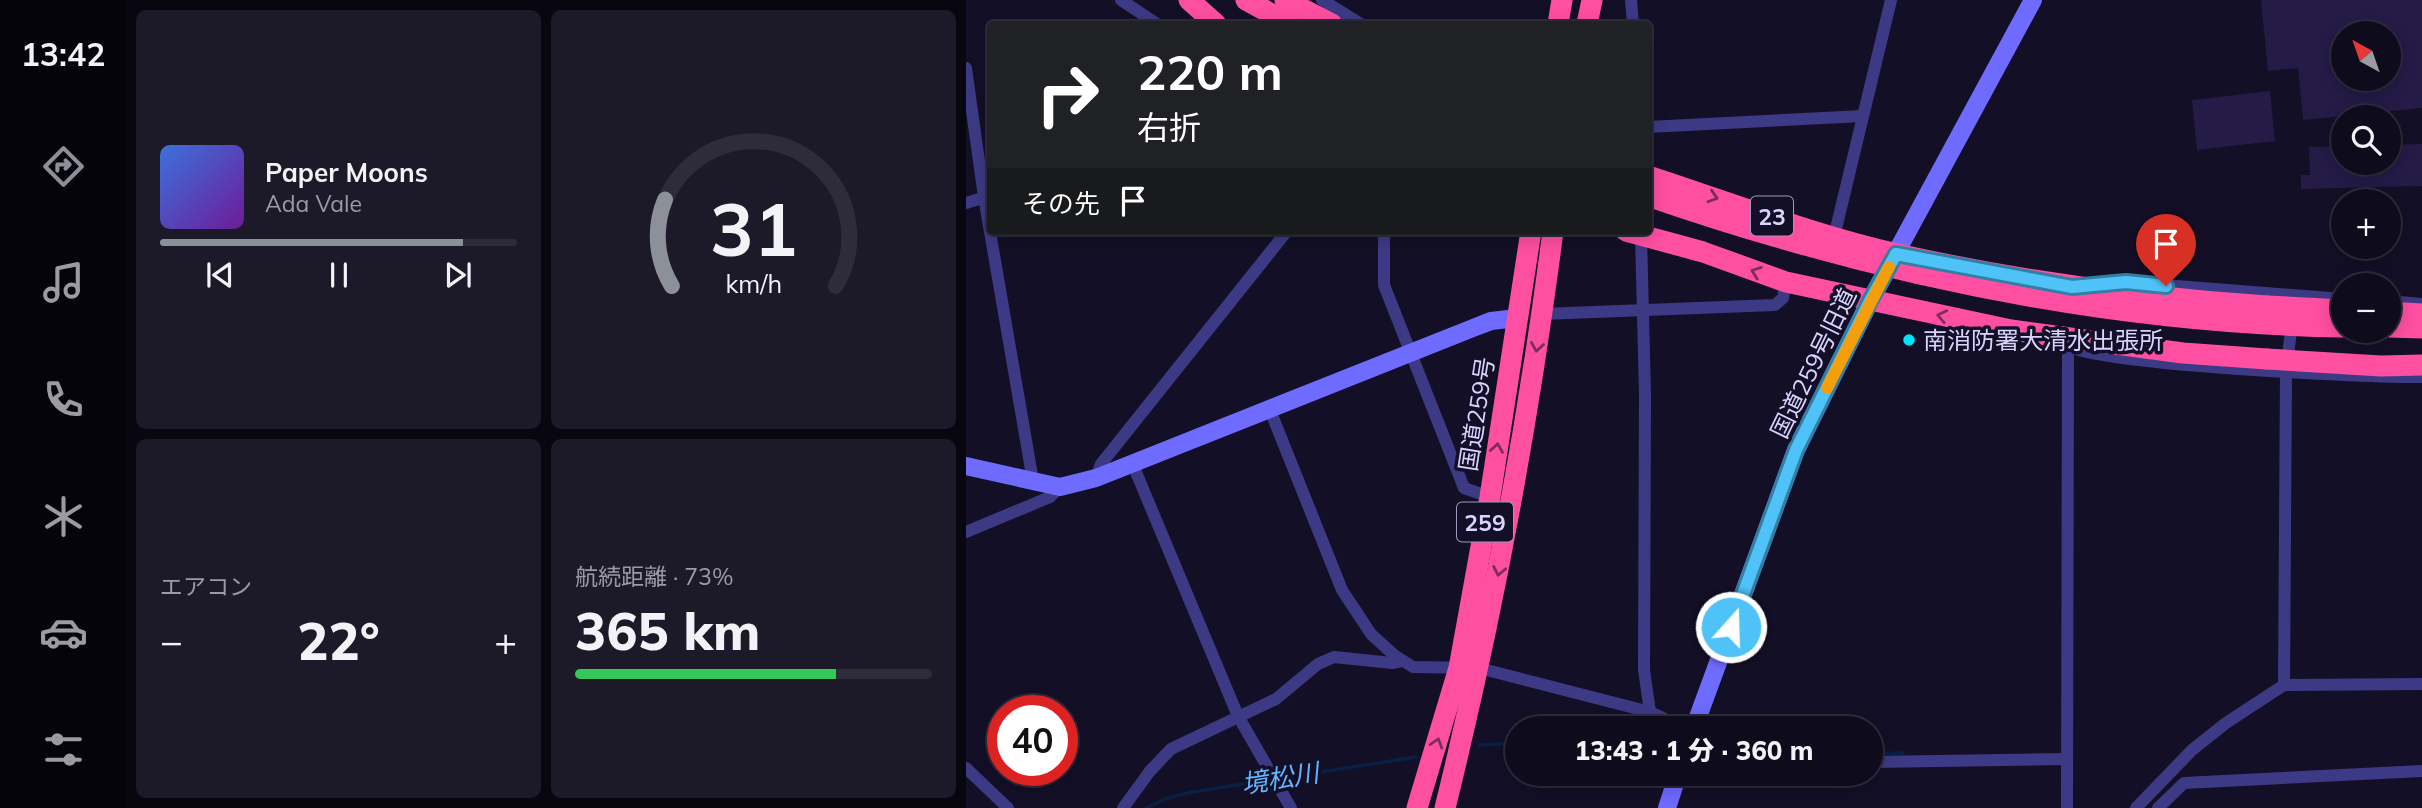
<!DOCTYPE html>
<html lang="ja">
<meta charset="utf-8">
<style>
:root{--surface:#0e0b1c;--page:#1c1929;--text:#f1f3f6;--muted:#9b9ba3;--line:#2e2b3b;--accent:#8c9099}
body{margin:0;font-family:Mulish,"Noto Sans JP",sans-serif;background:var(--page);color:var(--text);height:100vh;display:flex;flex-direction:column;font-size:26px;white-space:nowrap}
*{box-sizing:border-box;margin:0}
p{font-size:23px;color:var(--muted)}
.icon{flex:none;width:38px;height:38px;fill:none;stroke:currentColor;stroke-width:2;stroke-linecap:round;stroke-linejoin:round}
.map{position:relative;flex:1;overflow:hidden}
.panel{display:flex;flex-direction:column;gap:10px;padding:10px;background:#08060f;width:840px}
.panel>*{flex:none}
.guide{position:absolute;left:21px;top:21px;width:665px;height:214px;border-radius:7px;box-shadow:0 4px 18px #0003,0 0 0 2px var(--line);background:#202124;color:#fff;overflow:hidden}
.needle{width:46px;rotate:320deg}
.fabs{position:absolute;left:1365px;top:21px;display:grid;gap:14px}
.fabs a{display:grid;place-items:center;width:70px;height:70px;border-radius:50%;background:var(--surface);box-shadow:0 4px 18px #0003,0 0 0 2px var(--line);font-size:35px}
.speed{position:absolute;left:21px;top:695px;display:flex;gap:14px;font-size:35px;font-weight:700;text-align:center}
.speed>*{display:grid;place-content:center;width:91px;height:91px;border-radius:50%;background:var(--surface);box-shadow:0 4px 18px #0003,0 0 0 2px var(--line);line-height:1}
.speed .limit{border:10px solid #d22;background:#fff;color:#111}
.pin{position:absolute;display:grid;place-items:center;width:60px;height:60px;color:#fff;margin:-72px -30px;border-radius:50% 50% 50% 0;rotate:-45deg;box-shadow:0 0 7px #0007}
.pin .icon{rotate:45deg}
.me{position:absolute;width:77px;margin:-38px;rotate:20deg;stroke-linejoin:round;filter:drop-shadow(0 0 5px #0008)}
.turn{display:flex;align-items:center;gap:24px;height:147px;padding:0 35px;font-size:32px}
.turn .icon{width:91px;height:91px;stroke-width:2.5}
.turn b{display:block;font-size:49px;line-height:60px}
.then{display:flex;align-items:center;height:66px;padding:0 35px;background:#0003;gap:14px;font-size:26px}
.big{font-size:52px;font-weight:800;line-height:1.1}
.panel .widget{flex:1;display:flex;flex-direction:column;justify-content:center;gap:10px;min-width:0;padding:0 24px;border-radius:10px;background:var(--page)}
.panel .dial{align-items:center;gap:0}
.dial svg{height:182px;overflow:visible;fill:none;stroke:var(--line);stroke-width:7;stroke-linecap:round;text-anchor:middle}
.dial text{fill:var(--text);stroke:none}
.song{display:flex;align-items:center;gap:21px}
.cover{width:84px;height:84px;border-radius:10px;background:linear-gradient(135deg,hsl(220 70% 55%),hsl(280 70% 35%))}
.played{height:7px;border-radius:4px;background:linear-gradient(90deg,var(--accent) 85%,var(--line) 85%)}
.keys{display:flex;justify-content:space-around;direction:ltr}
.heat{display:flex;justify-content:space-between;align-items:center;font-size:38px;direction:ltr}
.charge{height:10px;border-radius:5px;background:linear-gradient(90deg,#34c759 73%,var(--line) 0)}
.panel .tiles{flex:1;display:grid;gap:10px;grid-template-columns:repeat(2,1fr)}
.trip{position:absolute;left:539px;top:716px;width:378px;height:70px;border-radius:35px;background:var(--surface);box-shadow:0 4px 18px #0003,0 0 0 2px var(--line);font-weight:800;line-height:70px;text-align:center}
main{display:flex;flex:1;min-height:0}
.menu{display:flex;flex-direction:column;width:126px;justify-content:space-around;align-items:center;background:#06040b;color:var(--muted)}
.menu .icon{width:49px;height:49px}
.menu .on{color:var(--accent)}
.menu b{font-size:32px;color:var(--text)}
.map>svg:first-child{display:block}
.lines{fill:none;stroke-linecap:round;stroke-linejoin:round}
.stream{stroke:#0a1f44;stroke-width:3.5}
.building{fill:#241b47;fill-rule:evenodd}
.street{stroke:#3d3a85;stroke-width:12}
.secondary{stroke:#6f6bff;stroke-width:18}
.highway{stroke:#ff4fa3;stroke-width:21}
.highway-bridge{stroke:#ff4fa3;stroke-width:21}
.oneway{stroke:#7d2c5e}
.route-casing{stroke:#337fa1;stroke-width:18}
.route{stroke:#4fc3f7;stroke-width:12}
.slow{stroke:#f59e0b;stroke-width:12}
.poi-dot{fill:#00e5ff;stroke:#130f26;stroke-width:2.5}
.labels{text-anchor:middle;dominant-baseline:central;stroke-width:7;stroke-linejoin:round;paint-order:stroke}
.shield{fill:#130f26;stroke:#9e99be;stroke-width:2}
.shield-label{font-size:23px;font-weight:bold;fill:#d9d4ff}
.poi-label{font-size:24px;fill:#d9d4ff;stroke:#130f26;text-anchor:start}
.street-label{font-size:24px;fill:#d9d4ff;stroke:#130f26}
.water-label{font-size:26px;font-style:italic;fill:#62b6ff;stroke:#130f26}
</style>
<main>
<nav class="menu">
<b>13:42</b>
<svg class="icon on" aria-label="directions" viewBox="0 0 24 24"><path d="M12 3l9 9-9 9-9-9zM9 14v-3h6M13 9l2 2-2 2"/></svg>
<svg class="icon" aria-label="music" viewBox="0 0 24 24"><path d="M9 18V5l10-2v13"/><circle cx="6" cy="18" r="3"/><circle cx="16" cy="16" r="3"/></svg>
<svg class="icon" aria-label="phone" viewBox="0 0 24 24"><path d="M5 4h4l2 5-3 2q2 4 5 5l2-3 5 2v4C11 20 4 13 5 4z"/></svg>
<svg class="icon" aria-label="climate" viewBox="0 0 24 24"><path d="M12 3v18M4 7l16 10M4 17L20 7"/></svg>
<svg class="icon" aria-label="car" viewBox="0 0 24 24"><path d="M5 17H2v-5l4-1 3-4h7l3 4 3 1v5h-3M9 17h6M6 11h13"/><circle cx="7" cy="17" r="2"/><circle cx="17" cy="17" r="2"/></svg>
<svg class="icon" aria-label="filters" viewBox="0 0 24 24"><path d="M4 7h16M4 17h16"/><circle cx="9" cy="7" r="2"/><circle cx="15" cy="17" r="2"/></svg>
</nav>
<section class="panel">
<div class="tiles">
<div class="widget">
<div class="song"><i class="cover"></i><div><b>Paper Moons</b><p>Ada Vale</p></div></div>
<div class="played"></div>
<div class="keys"><svg class="icon" aria-label="previous" viewBox="0 0 24 24"><path d="M18 5L8 12l10 7zM5 5v14"/></svg><svg class="icon" aria-label="pause" viewBox="0 0 24 24"><path d="M8 5v14M16 5v14"/></svg><svg class="icon" aria-label="next" viewBox="0 0 24 24"><path d="M6 5l10 7-10 7zM19 5v14"/></svg></div>
</div>
<div class="widget dial"><svg viewBox="0 0 100 80">
<path d="M14 69A42 42 0 1 1 86 69"/>
<path d="M14 69A42 42 0 0 1 11 31" stroke="#8c9099"/>
<text x="50" y="56" font-size="32" font-weight="700">31</text>
<text x="50" y="72" font-size="11">km/h</text>
</svg></div>
<div class="widget"><p>エアコン</p>
<div class="heat"><a>−</a><b class="big">22°</b><a>+</a></div>
</div>
<div class="widget"><p>航続距離 · 73%</p><b class="big">365 km</b><div class="charge"></div></div>
</div>
</section>
<div class="map">
<svg width="1456" height="808" viewBox="0 0 1456 808">
<rect width="100%" height="100%" fill="#130f26"/>
<g class="lines">
<!-- stream -->
<g class="stream">
<path d="M514,745L551,743"/>
<path d="M905,754L937,753"/>
<path d="M180,808L201,798L227,792L450,757"/>
</g>
</g>
<!-- building -->
<g class="building">
<path d="M1295,0H1456V108L1337,120L1332,68L1302,71ZM1377,33H1423V79H1377Z"/>
<path d="M1304,91L1309,141L1231,150L1226,100Z"/>
<path d="M1456,144V186L1335,189V175H1344L1343,147L1377,146V163H1423V145Z"/>
</g>
<g class="lines">
<!-- street -->
<g class="street">
<path d="M155,0L191,24"/>
<path d="M356,0L395,24"/>
<path d="M665,0L667,24"/>
<path d="M0,68L18,197L67,481"/>
<path d="M682,127L897,116"/>
<path d="M0,203L23,196"/>
<path d="M418,231V285L498,488L524,497"/>
<path d="M675,236L679,394L678,670L684,712"/>
<path d="M868,237L925,0"/>
<path d="M1141,284L1160,282L1377,299"/>
<path d="M1423,301L1456,304"/>
<path d="M576,314L809,305L817,298L820,282"/>
<path d="M1099,344C1120,365 1411,378 1456,377"/>
<path d="M304,410L376,590L405,634L428,655L447,667L513,668L684,712L718,728"/>
<path d="M167,465L272,716L325,808"/>
<path d="M130,478L135,464L321,231"/>
<path d="M0,532L84,497L94,487"/>
<path d="M1318,685L1320,373L1329,296"/>
<path d="M905,762L1101,759"/>
<path d="M0,768L42,808"/>
<path d="M157,808L184,771L205,749L310,699L352,664L368,657L426,663L436,661"/>
<path d="M1101,808L1102,348"/>
<path d="M1170,808L1226,750L1260,723L1318,685L1456,684"/>
<path d="M1192,808L1218,783L1456,771"/>
</g>
<!-- secondary -->
<g class="secondary">
<path d="M0,466L94,487L130,478L507,328L525,321L551,318"/>
<path d="M728,728L830,450L904,301L1067,0"/>
<path d="M701,808L712,774"/>
</g>
<!-- highway -->
<g class="highway">
<path d="M223,0L250,24"/>
<path d="M280,0L324,24"/>
<path d="M319,0L366,24"/>
<path d="M592,24L596,0"/>
<path d="M621,24L626,0"/>
<path d="M682,176C765,203 847,235 931,254C1053,281 1177,298 1301,306"/>
<path d="M660,231L737,252L820,282L1045,330L1217,353L1301,359"/>
<path d="M1423,312L1456,314"/>
<path d="M1423,327L1456,328"/>
<path d="M451,808L493,668L524,497L565,231"/>
<path d="M479,808C526,618 562,426 587,231"/>
</g>
<!-- highway-bridge -->
<g class="highway-bridge">
<path d="M682,196C905,273 1141,323 1377,327"/>
<path d="M1301,306L1377,310"/>
<path d="M1301,359L1415,366L1456,365"/>
</g>
</g>
<!-- one-way arrows -->
<defs><path id="oneway-chevron" d="M-2-3.5L2.5 0L-2 3.5" fill="none" stroke-width="1.6" stroke-linecap="round" stroke-linejoin="round" transform="scale(1.75)"/></defs>
<g class="oneway">
<use href="#oneway-chevron" transform="translate(747 197) rotate(18)"/>
<use href="#oneway-chevron" transform="translate(790 272) rotate(-160)"/>
<use href="#oneway-chevron" transform="translate(976 316) rotate(-168)"/>
<use href="#oneway-chevron" transform="translate(571 347) rotate(99)"/>
<use href="#oneway-chevron" transform="translate(531 448) rotate(-81)"/>
<use href="#oneway-chevron" transform="translate(533 571) rotate(101)"/>
<use href="#oneway-chevron" transform="translate(471 743) rotate(-73)"/>
</g>
<g class="lines">
<defs>
<path id="route" d="M765,627L830,450L904,301L930,254L1106,287L1160,282L1200,286"/>
</defs>
<!-- route casing -->
<use href="#route" class="route-casing"/>
<!-- route -->
<use href="#route" class="route"/>
<!-- slow -->
<path class="slow" d="M861,388L923,267"/>
</g>
<!-- markers -->
<circle class="poi-dot" cx="943" cy="340" r="7"/>
<g class="labels">
<!-- shield labels -->
<g class="shield">
<rect x="785" y="196.5" width="42" height="39" rx="5"/>
<rect x="491" y="502.5" width="56" height="39" rx="5"/>
</g>
<g class="shield-label">
<text x="806" y="216">23</text>
<text x="519" y="522">259</text>
</g>
<!-- poi labels -->
<g class="poi-label">
<text x="957" y="340">南消防署大清水出張所</text>
</g>
<!-- street labels -->
<g class="street-label">
<text transform="translate(847 363) rotate(-64)">国道259号旧道</text>
<text transform="translate(510 414) rotate(-81)">国道259号</text>
</g>
<!-- water labels -->
<g class="water-label">
<text transform="translate(314 778) rotate(-9)">境松川</text>
</g>
</g>
</svg>
<div class="fabs">
<a><svg class="needle" viewBox="-14 -14 28 28"><path d="M0-13l5 13h-10z" fill="#e53935"/><path d="M0 13l5-13h-10z" fill="#9b9ba3"/></svg></a>
<a><svg class="icon" aria-label="search" viewBox="0 0 24 24"><circle cx="10" cy="10" r="6"/><path d="M15 15l6 6"/></svg></a>
<a>+</a>
<a>−</a>
</div>
<div class="speed"><div class="limit">40</div></div>
<div class="pin" style="left:1200px;top:286px;background:#d93025"><svg class="icon" aria-label="arrive" viewBox="0 0 24 24"><path d="M6 21V4h12l-3 4 3 4H6"/></svg></div>
<svg class="me" style="left:765px;top:627px" viewBox="-20 -20 40 40"><circle r="17" fill="#4fc3f7" stroke="#fff" stroke-width="3"/><path d="M0-11L8 9 0 5-8 9z" fill="#fff"/></svg>
<div class="trip">13:43 · 1 分 · 360 m</div>
<div class="guide">
<div class="turn"><svg class="icon" aria-label="right" viewBox="0 0 24 24"><path d="M7 20v-9h11M14 6l5 5-5 5"/></svg><div><b>220 m</b>右折</div></div>
<div class="then">その先<svg class="icon" aria-label="arrive" viewBox="0 0 24 24"><path d="M6 21V4h12l-3 4 3 4H6"/></svg></div>
</div>
</div>
</main>
